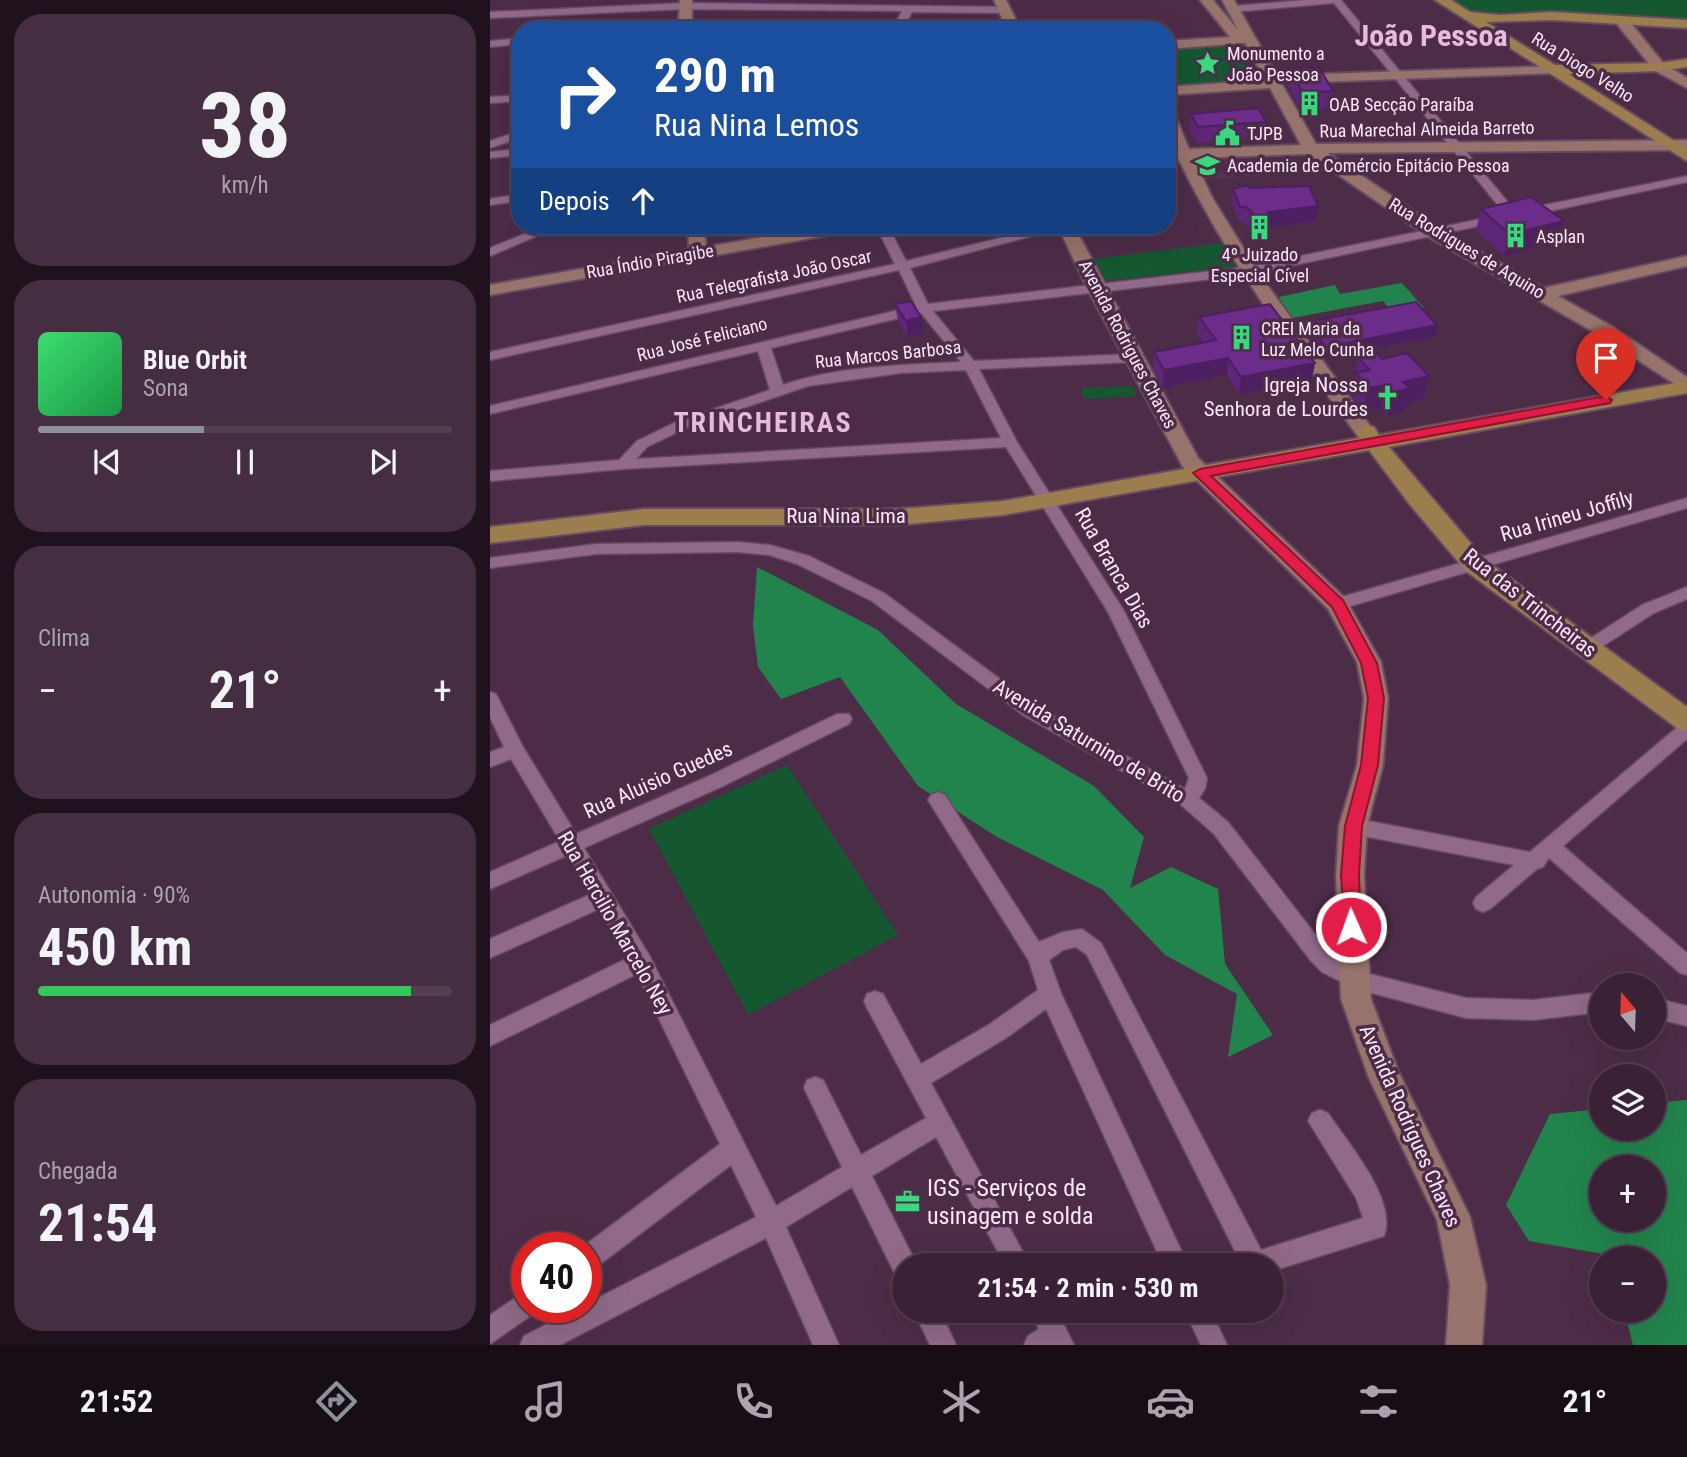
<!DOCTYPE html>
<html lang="pt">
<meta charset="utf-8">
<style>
:root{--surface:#3a2135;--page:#452e41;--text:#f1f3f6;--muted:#aba3ad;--line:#543e50;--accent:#8c9099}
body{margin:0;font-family:"Roboto Condensed",sans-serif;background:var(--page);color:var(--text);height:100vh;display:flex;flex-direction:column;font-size:26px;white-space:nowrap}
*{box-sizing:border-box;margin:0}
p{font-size:23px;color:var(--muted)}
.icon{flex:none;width:38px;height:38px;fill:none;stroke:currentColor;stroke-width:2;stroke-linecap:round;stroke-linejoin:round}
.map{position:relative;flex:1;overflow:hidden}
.details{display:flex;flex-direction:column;gap:14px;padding:14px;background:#20121d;width:490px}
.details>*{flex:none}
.banner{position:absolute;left:21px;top:21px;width:665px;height:214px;border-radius:28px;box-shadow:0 7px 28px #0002,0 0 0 2px var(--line);background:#1a4fa0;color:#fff;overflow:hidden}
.needle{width:46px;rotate:341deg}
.tools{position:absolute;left:1099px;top:973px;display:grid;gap:14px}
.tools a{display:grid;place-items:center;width:77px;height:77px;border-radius:50%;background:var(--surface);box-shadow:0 7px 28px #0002,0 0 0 2px var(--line);font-size:35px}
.speed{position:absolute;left:21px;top:1232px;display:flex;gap:14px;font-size:35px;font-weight:700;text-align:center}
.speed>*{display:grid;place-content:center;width:91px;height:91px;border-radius:50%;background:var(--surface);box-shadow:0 7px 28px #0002,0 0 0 2px var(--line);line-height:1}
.speed .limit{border:10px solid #d22;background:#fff;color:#111}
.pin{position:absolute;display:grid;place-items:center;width:60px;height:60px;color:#fff;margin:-72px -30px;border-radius:50% 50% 50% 0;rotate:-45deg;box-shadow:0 0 7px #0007}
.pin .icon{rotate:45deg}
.me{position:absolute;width:77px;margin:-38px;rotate:358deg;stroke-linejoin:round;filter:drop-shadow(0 0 5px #0008)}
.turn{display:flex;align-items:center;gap:24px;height:147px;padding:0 28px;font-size:32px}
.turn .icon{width:91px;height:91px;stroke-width:2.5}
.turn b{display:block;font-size:49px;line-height:60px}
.then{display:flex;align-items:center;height:66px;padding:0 28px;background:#0003;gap:14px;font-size:26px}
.big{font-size:52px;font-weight:700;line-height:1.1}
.details .widget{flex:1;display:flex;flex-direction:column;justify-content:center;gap:10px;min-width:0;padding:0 24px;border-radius:28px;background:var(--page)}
.details .dial{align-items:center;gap:0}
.dial b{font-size:91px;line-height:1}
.song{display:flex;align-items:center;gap:21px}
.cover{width:84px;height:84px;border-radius:10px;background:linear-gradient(135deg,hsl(140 70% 55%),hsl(140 70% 35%))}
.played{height:7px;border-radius:4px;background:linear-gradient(90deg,var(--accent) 40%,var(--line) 40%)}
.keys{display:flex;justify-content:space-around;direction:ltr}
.heat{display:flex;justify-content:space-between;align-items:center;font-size:38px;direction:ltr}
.charge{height:10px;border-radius:5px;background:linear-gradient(90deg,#34c759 90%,var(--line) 0)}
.trip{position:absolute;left:402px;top:1253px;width:392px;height:70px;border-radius:35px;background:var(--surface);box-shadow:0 7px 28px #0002,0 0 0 2px var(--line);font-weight:700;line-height:70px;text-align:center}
.menu{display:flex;height:112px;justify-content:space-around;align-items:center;background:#170d15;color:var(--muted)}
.menu .icon{width:49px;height:49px}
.menu .on{color:var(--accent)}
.menu b{font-size:32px;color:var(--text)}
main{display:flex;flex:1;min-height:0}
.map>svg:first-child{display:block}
.built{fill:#593152}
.green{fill:#145730}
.forest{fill:#22844d;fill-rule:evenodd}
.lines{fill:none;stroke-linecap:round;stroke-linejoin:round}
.street-casing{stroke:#674a62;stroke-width:3}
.secondary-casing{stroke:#674a62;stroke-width:4}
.primary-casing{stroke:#674a62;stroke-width:4}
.street{fill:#906a88;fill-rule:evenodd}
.secondary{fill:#96736b;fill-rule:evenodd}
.primary{fill:#9b7d4e;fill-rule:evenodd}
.wall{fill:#5d2676}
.shaded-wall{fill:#4c1f60}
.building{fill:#6c2c89;stroke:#4c1f60;stroke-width:2}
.route{fill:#e11d48;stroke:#92132f;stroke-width:2}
.labels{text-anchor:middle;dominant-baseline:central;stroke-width:7;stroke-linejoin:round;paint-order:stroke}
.far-poi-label{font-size:18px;fill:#fde7f8;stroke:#4d2c47;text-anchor:start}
.far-street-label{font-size:18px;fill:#fde7f8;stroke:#4d2c47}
.poi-label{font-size:21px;fill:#fde7f8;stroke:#4d2c47;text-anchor:end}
.street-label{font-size:21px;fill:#fde7f8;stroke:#4d2c47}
.near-poi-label{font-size:24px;fill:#fde7f8;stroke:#4d2c47;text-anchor:start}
.district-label{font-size:28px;font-weight:bold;letter-spacing:2px;fill:#e6bbdd;stroke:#4d2c47}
.far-town-label{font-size:30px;font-weight:bold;fill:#e6bbdd;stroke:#4d2c47}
</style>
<main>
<section class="details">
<div class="widget dial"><b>38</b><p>km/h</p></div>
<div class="widget">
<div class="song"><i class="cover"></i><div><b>Blue Orbit</b><p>Sona</p></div></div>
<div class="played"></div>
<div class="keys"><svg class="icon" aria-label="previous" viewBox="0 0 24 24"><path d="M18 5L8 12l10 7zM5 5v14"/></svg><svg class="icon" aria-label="pause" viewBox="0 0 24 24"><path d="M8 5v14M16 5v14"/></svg><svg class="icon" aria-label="next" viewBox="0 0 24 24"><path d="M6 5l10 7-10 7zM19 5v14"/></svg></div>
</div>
<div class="widget"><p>Clima</p>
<div class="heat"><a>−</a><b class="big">21°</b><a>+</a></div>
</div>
<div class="widget"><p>Autonomia · 90%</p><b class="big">450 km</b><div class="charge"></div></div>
<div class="widget"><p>Chegada</p><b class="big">21:54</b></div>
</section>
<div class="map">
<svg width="1197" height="1345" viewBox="0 0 1197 1345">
<rect width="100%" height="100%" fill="#4d2c47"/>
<!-- built -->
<path class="built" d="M759,153L768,176H755L748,163L729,164L723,166L725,170L744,171L747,177L715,179L706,161L715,159L714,154Z"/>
<!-- green -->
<g class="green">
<path d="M959,0H1197V20L1013,17L975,11Z"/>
<path d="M752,42L776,79L679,87L677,48Z"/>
<path d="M732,243L745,267L614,281L603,259Z"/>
<path d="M643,386L646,396L593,399L592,388Z"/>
<path d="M297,765L408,935L258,1015L159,829Z"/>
</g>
<!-- forest -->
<g class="forest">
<path d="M912,283L934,308L903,313L893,301L802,318L789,297L845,285L850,294Z"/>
<path d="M267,567L388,630L466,704L604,786L654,837L640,888L681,867L728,889L735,964L783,1035L738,1057L747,994L675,955L613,890L507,837L428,786L350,677L291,699L268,667L263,626Z"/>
<path d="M1197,1100V1345H1143L1134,1311H1164V1258H1120L1119,1255L1039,1241L1016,1205L1060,1114L1111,1109V1129H1164V1103ZM1111,1167H1164V1220H1111Z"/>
</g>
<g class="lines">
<defs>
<g id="street">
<path d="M815,0H851L1025,211L1197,176V182L757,275L443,311L484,361L644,354L651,358L644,362L489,369L527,442L634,611L717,778L715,789L709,798L738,822L835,947L846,958L868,971L976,998L1043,1000L1111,992V1012L1043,1020L976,1018L863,988L832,972L821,961L724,834L690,804L533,715L382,601L307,564L279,555L247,552L106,554L0,568V558L106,544L247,542L280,545L319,556L394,593L545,705L695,789L699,778L618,612L516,447L133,469L0,481V471L129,460L147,441L188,421L280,390L268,351L0,414V406L426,306L409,270L0,360V352L405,264L386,226H398L416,261L560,226H580L420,268L438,304L757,267L1015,214L844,3L744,12L739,9L744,6ZM431,313L471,362C412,365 348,366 293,385L281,348ZM476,370L511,438L146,459L157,447L198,427L318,386L411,373Z"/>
<path d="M195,3L515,7L520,10L515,13L422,12L412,30H402L412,11L195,9L0,18V12Z"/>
<path d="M144,23L309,27L314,30H112Z"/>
<path d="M30,38V44L0,47V41Z"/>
<path d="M30,95V101L0,103V97Z"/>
<path d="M30,131V138L0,148V141Z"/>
<path d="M30,149V155L0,158V152Z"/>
<path d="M30,194V201L0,205V199Z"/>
<path d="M54,226H70L0,256V248Z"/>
<path d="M1197,498V508L847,610L839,604L841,600Z"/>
<path d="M1197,587V599L1164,613L1102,653H1090L1087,649L1090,645L1152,605Z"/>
<path d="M0,692L6,694L33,747L86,834L217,777L347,714H359L362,719L359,724L231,787L94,848L159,955L286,1206L352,1167L314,1088L317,1080L325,1077L333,1080L371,1155L436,1118L377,1008L374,1001L377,994L385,991L393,994L431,1064L500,1024L548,990L539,961L438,800L441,795L448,792L455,795L549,942L573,932L592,929L611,943L771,1250L873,1218L866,1198L818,1121L822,1113L830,1110L838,1113C857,1142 908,1200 894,1236L782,1271V1265H749L750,1261L597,955L586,947L573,950L559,960L571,993L698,1265H673L556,1009L516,1038L441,1083L540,1265H515L446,1137L382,1176L427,1265H415V1279L406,1276L362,1187L296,1227L349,1345H323L276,1238L70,1345H30L34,1336L90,1307H96V1304L266,1217L241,1165L105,1268L96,1271V1248H91L230,1144L147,974L0,1046V1025L138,958L109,909L0,958V939L101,894L78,855L0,889V872L70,841L21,759L0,767V752L14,747L0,717Z"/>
<path d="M1197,722V739L1073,846L1197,953V975L1190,973L1059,858L1053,867L1047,869L1000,909L993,912L986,909L983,903L986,897L1024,865L863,834L856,832L853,826L856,820L863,818L1040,852L1191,724Z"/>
<path d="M1164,998L1197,1006V1026L1164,1018Z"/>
<path d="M37,1290V1307H48L46,1312L0,1344V1315Z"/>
<path d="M424,1311H450L466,1345H440Z"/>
<path d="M540,1311H567L584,1345H534L538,1336L549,1329Z"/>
<path d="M695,1311H721L737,1345H711Z"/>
</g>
<g id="secondary">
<path d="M190,0H202V30H188Z"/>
<path d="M504,0H516L531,30H517Z"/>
<path d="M710,0H723L748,30L732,0H744L826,144L1197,140V150L838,153L949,228L1054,288L1197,256V266L1068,296L1123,327L1197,377V392L1109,335L937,236L818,154L703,158L723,199L772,278L884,431L874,437L867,435C801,346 736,258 688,158L677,159V149H684L677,132V109L684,113L699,149L811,145L780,88L677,95V87L775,80L755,43L677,49V41L740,37Z"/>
<path d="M1126,17H1136L1174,64L1197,78V88L1164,70L1126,23Z"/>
<path d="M1063,66L1068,67V73L801,83L794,79L801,75Z"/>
<path d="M198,226H214L216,247L335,226H370L362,231L0,295V285L199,250Z"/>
<path d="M568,226H584L708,458L855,598L891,662L898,698L893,765L877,826L874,875L881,999L909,1073L980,1217L996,1285L992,1345H956L960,1285L947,1220L879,1078L851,999L846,875L849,826L867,765L874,698L867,662L838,609L693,467L597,288Z"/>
</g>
<g id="primary">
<path d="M945,0H961L980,12L1010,15L1062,12L1197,20V28L1062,20L996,22L1065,65L1169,63L1197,59V67L1169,71L1079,74L1197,149V161Z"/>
<path d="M1197,381V393L899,447L994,559L1197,707V731L1187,728L976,571L921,506L879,450L513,515L408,525H154L0,543V527L154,509H408L513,501L869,438L865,432L876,425L884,427L889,435Z"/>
</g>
</defs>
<!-- street casing -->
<use href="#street" class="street-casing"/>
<!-- secondary casing -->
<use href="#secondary" class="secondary-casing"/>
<!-- primary casing -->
<use href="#primary" class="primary-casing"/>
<!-- street -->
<use href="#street" class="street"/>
<!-- secondary -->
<use href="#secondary" class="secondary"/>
<!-- primary -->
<use href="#primary" class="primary"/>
</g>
<!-- wall -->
<g class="wall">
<path d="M209,0H277L276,1Z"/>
<path d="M799,68L843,91L841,109L811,110L797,85Z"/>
<path d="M701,114L776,122L775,137L707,143L700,129Z"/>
<path d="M760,188L826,221L778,228V231L765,233L754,222H749L742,204L743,189Z"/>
<path d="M991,209L1074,221L1067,242L1014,256L986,230Z"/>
<path d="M405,304L433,334L418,338L408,321Z"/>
<path d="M709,317L822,380L749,394L737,375L673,388L663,369L664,352L714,343L707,334Z"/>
<path d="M817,322L945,337L834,358L815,333Z"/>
<path d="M868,358L892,359L939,376L934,399L917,403L915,411L897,416L891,408L874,411L862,395Z"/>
</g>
<!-- shaded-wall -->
<g class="shaded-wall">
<path d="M828,206L826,221L778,228V231L765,233L767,217L778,212Z"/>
<path d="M1074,221L1067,242L1014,256L1019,234Z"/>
<path d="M431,317L433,334L418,338L416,321Z"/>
<path d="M947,325L945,337L834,358L836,347Z"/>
<path d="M738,358L737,375L673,388L674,370Z"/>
<path d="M825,363L822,380L749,394L751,377Z"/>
<path d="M939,376L934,399L917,403L915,411L897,416L902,393L913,382Z"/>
<path d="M896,385L891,408L874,411L878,388Z"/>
</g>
<!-- building -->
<g class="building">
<path d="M829,67L843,91L813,93L799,68Z"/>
<path d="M768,108L776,122L708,127L701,114Z"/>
<path d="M757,185L760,188L819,186L828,206L778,212L780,215L767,217L756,207H750L743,189Z"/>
<path d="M1041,197L1074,221L1019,234L991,209Z"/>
<path d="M421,301L431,317L416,321L405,304Z"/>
<path d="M926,302L947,325L836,347L817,322Z"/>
<path d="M780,304L825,363L751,377L738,358L674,370L664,352L726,340L709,317Z"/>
<path d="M887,353L892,359L917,353L939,376L913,382L920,388L902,393L896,385L878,388L866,373L880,370L868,358Z"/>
</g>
<!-- route -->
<path class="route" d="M1116,396L1122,400L1120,403L721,476L853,600L887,663L894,698L888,765L872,826L869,875L871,927L868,933H855L851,875L855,826L871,765L878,698L871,663L842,607L703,473L710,469Z"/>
<!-- icons -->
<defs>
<symbol id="sight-bare" viewBox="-9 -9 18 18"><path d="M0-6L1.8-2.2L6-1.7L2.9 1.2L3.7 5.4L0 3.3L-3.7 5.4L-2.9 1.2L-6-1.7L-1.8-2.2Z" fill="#3ad77f" stroke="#4d2c47" stroke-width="2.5" paint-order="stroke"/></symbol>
<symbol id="building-bare" viewBox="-9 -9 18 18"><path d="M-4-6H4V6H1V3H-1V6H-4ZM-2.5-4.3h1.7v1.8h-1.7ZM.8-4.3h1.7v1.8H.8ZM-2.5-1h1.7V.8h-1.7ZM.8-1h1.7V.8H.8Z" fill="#3ad77f" stroke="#4d2c47" stroke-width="2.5" paint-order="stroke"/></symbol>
<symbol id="civic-bare" viewBox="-9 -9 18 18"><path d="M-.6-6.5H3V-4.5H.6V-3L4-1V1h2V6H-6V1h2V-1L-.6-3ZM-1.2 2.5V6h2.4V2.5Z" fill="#3ad77f" stroke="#4d2c47" stroke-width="2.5" paint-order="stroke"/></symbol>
<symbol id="school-bare" viewBox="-9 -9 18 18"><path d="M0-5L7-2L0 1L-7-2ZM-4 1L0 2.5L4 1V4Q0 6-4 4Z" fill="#3ad77f" stroke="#4d2c47" stroke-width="2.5" paint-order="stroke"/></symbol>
<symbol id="church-bare" viewBox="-9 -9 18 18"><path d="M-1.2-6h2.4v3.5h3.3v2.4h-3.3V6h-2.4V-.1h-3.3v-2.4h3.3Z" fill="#3ad77f" stroke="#4d2c47" stroke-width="2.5" paint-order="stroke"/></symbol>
<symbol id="office-bare" viewBox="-9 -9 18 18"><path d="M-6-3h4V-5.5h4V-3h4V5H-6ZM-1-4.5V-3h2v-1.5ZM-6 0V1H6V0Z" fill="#3ad77f" stroke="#4d2c47" stroke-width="2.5" paint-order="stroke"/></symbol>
</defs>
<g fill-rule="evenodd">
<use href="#sight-bare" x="700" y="46" width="35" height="35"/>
<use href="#building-bare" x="802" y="86" width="35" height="35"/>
<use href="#civic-bare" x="720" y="116" width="35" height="35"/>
<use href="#school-bare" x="700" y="148" width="35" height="35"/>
<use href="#building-bare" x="752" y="210" width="35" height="35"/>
<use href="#building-bare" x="1008" y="218" width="35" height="35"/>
<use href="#building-bare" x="734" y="320" width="35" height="35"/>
<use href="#church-bare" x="880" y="380" width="35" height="35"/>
<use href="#office-bare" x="400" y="1184" width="35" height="35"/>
</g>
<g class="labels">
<!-- far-poi labels -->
<g class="far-poi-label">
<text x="737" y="53">Monumento a<tspan x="737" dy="21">João Pessoa</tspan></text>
<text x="839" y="104">OAB Secção Paraíba</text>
<text x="757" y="133">TJPB</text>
<text x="737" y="165">Academia de Comércio Epitácio Pessoa</text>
<text x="1046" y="236">Asplan</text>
<text x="770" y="254" text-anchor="middle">4º Juizado<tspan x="770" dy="21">Especial Cível</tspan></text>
<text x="771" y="328">CREI Maria da<tspan x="771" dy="21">Luz Melo Cunha</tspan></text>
</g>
<!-- far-street labels -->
<g class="far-street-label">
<text transform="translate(1093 67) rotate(32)">Rua Diogo Velho</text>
<text transform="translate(937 129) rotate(-1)">Rua Marechal Almeida Barreto</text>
<text transform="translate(977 248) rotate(31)">Rua Rodrigues de Aquino</text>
<text transform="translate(160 261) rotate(-10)">Rua Índio Piragibe</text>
<text transform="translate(284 276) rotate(-12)">Rua Telegrafista João Oscar</text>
<text transform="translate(212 339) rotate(-14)">Rua José Feliciano</text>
<text transform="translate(638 344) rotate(62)">Avenida Rodrigues Chaves</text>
<text transform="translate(398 354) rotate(-6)">Rua Marcos Barbosa</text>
</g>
<!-- poi labels -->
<g class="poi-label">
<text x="878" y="385">Igreja Nossa<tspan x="878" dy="24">Senhora de Lourdes</tspan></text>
</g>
<!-- street labels -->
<g class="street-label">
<text x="356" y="516">Rua Nina Lima</text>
<text transform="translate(1077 516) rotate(-16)">Rua Irineu Joffily</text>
<text transform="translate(624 568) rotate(60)">Rua Branca Dias</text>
<text transform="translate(1040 603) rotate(38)">Rua das Trincheiras</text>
<text transform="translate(599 741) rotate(31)">Avenida Saturnino de Brito</text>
<text transform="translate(168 780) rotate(-24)">Rua Aluisio Guedes</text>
<text transform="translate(125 923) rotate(60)">Rua Hercilio Marcelo Ney</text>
<text transform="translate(920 1126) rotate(66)">Avenida Rodrigues Chaves</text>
</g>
<!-- near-poi labels -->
<g class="near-poi-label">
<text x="437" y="1188">IGS - Serviços de<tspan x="437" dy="28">usinagem e solda</tspan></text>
</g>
<!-- district labels -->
<g class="district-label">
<text x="273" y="422">TRINCHEIRAS</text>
</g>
<!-- far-town labels -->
<g class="far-town-label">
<text x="941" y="35">João Pessoa</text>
</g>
</g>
</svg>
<div class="tools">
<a><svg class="needle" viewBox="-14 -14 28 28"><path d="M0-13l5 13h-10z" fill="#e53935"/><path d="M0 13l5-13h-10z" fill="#aba3ad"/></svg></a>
<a><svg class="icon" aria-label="layers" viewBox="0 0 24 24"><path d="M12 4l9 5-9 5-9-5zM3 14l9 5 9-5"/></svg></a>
<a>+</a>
<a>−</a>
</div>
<div class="speed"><div class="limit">40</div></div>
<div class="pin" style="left:1116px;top:400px;background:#d93025"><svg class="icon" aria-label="arrive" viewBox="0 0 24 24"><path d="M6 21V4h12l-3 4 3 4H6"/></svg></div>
<svg class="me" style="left:861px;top:927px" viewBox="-20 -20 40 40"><circle r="17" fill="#e11d48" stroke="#fff" stroke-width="3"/><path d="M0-11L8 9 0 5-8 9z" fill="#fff"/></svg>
<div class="trip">21:54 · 2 min · 530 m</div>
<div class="banner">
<div class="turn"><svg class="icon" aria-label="right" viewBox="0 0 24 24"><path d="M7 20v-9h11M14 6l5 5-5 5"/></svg><div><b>290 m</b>Rua Nina Lemos</div></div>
<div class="then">Depois<svg class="icon" aria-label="ahead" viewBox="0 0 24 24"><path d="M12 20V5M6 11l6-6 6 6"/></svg></div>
</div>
</div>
</main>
<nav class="menu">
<b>21:52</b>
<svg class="icon on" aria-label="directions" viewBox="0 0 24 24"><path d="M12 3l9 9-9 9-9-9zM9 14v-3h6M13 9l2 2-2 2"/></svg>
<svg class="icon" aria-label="music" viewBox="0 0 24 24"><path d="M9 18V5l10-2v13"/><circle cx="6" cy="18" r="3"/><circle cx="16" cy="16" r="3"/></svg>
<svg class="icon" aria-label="phone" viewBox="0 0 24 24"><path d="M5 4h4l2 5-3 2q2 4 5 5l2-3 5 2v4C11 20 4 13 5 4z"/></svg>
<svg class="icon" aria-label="climate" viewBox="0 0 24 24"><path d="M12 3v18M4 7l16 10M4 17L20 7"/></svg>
<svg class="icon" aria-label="car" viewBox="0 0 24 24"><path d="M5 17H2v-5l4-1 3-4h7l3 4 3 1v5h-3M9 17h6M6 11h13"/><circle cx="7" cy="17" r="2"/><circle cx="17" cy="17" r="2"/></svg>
<svg class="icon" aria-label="filters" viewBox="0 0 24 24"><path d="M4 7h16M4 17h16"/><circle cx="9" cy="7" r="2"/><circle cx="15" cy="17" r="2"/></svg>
<b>21°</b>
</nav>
